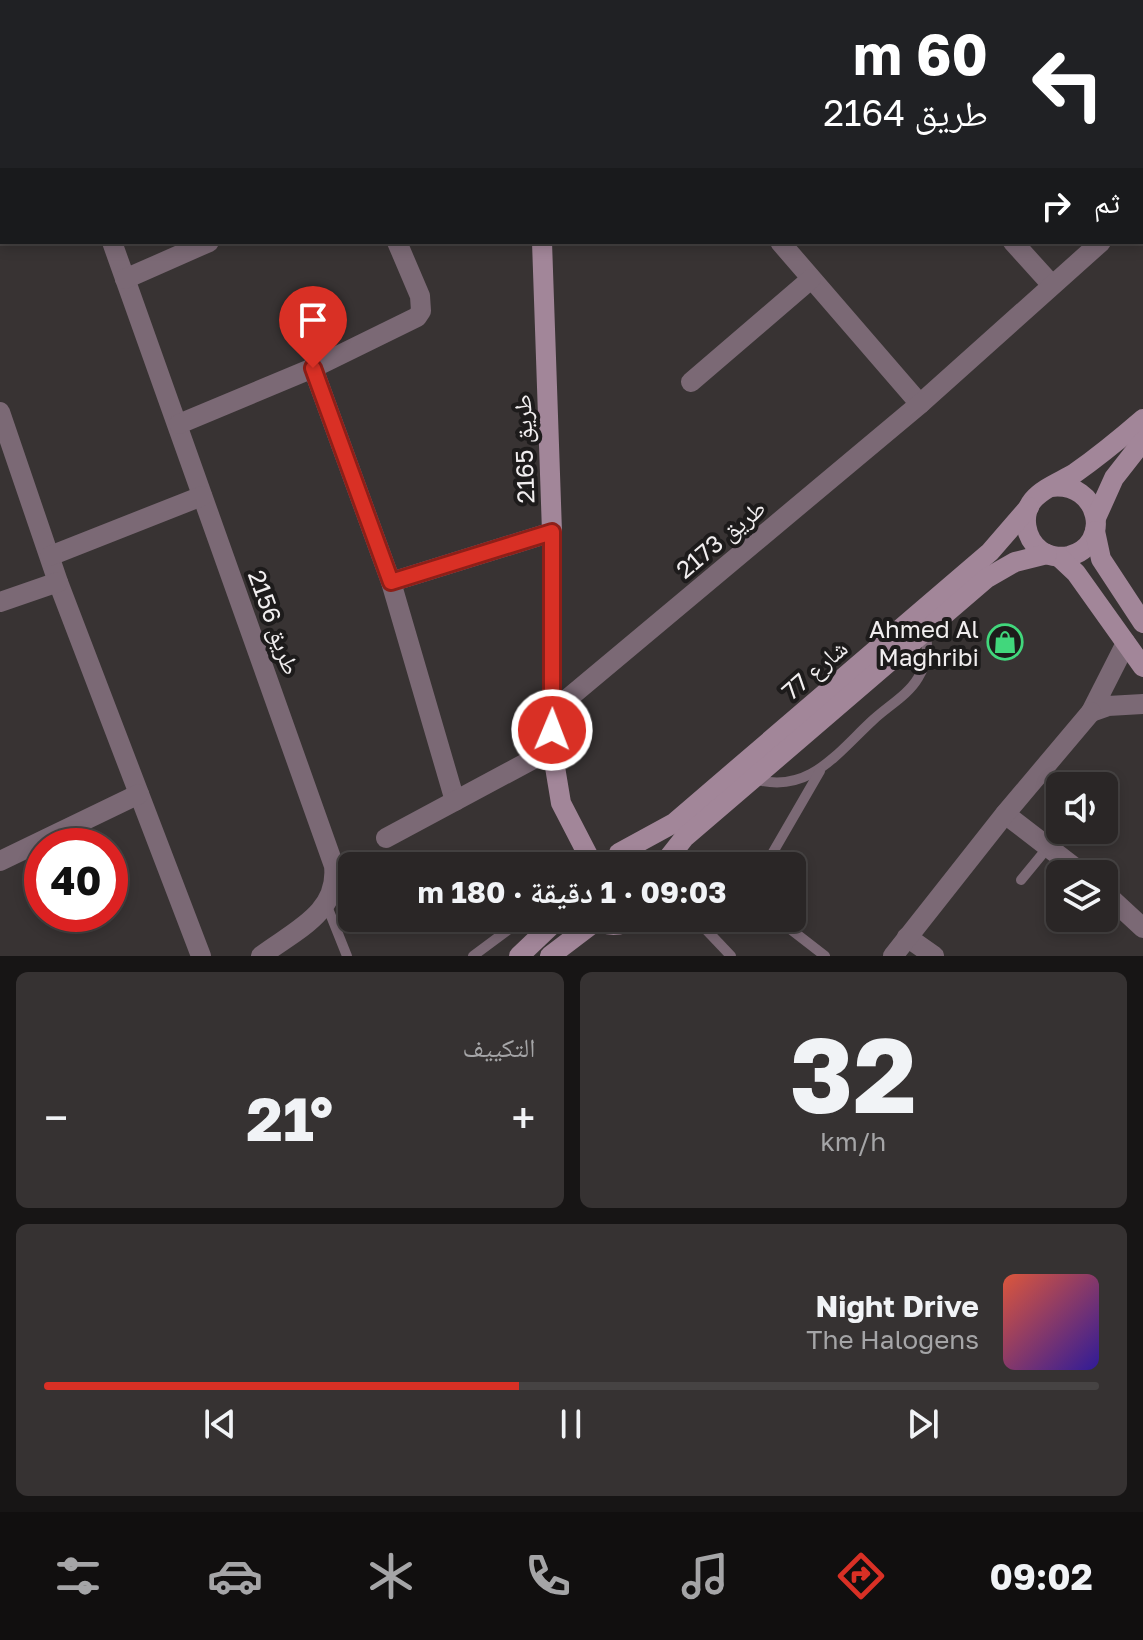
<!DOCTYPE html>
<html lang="ar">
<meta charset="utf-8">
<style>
:root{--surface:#2a2626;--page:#363232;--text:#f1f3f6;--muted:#a5a5a7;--line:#464343;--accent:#d93025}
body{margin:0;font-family:"Golos Text","Noto Naskh Arabic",sans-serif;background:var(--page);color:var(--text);direction:rtl;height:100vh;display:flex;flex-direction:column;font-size:30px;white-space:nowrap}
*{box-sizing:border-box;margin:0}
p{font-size:26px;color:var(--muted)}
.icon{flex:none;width:44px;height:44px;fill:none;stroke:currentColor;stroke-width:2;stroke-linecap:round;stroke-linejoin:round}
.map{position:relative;height:956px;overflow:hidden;direction:ltr}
.sheet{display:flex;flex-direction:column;gap:16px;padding:16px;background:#171515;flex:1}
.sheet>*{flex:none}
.guide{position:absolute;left:0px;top:0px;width:1144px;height:244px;box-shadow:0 4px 12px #0003,0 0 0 2px var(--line);direction:rtl;background:#202124;color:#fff;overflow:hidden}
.tools{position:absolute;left:1046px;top:772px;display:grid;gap:16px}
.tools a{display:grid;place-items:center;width:72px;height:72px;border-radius:12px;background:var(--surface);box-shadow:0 4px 12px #0003,0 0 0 2px var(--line);font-size:40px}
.speed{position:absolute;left:24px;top:828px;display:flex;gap:16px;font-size:40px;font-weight:700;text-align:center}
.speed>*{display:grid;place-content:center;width:104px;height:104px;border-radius:50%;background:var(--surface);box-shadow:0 4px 12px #0003,0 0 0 2px var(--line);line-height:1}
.speed .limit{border:12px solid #d22;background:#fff;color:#111}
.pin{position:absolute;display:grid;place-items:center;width:68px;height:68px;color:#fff;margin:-82px -34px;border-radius:50% 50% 50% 0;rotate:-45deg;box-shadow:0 0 8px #0007}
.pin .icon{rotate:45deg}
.me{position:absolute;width:88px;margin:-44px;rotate:1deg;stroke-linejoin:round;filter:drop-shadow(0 0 6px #0008)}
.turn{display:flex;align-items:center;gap:28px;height:168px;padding:0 24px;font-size:36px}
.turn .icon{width:104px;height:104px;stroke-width:2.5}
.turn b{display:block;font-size:56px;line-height:68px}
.then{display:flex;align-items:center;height:76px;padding:0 24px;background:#0003;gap:16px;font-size:30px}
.big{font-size:60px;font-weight:700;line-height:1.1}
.sheet .widget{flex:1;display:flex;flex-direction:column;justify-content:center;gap:12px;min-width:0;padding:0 28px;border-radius:12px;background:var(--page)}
.sheet .dial{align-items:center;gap:0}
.dial b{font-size:104px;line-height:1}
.song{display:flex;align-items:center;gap:24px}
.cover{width:96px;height:96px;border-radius:12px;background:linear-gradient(135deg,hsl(10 70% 55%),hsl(250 70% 35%))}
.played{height:8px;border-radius:4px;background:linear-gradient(90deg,var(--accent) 45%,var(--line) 45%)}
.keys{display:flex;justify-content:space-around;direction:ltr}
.heat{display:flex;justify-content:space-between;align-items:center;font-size:44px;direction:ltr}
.sheet .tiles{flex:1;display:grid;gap:16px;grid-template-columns:1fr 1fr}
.widget:last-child{grid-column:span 2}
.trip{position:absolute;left:338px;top:852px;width:468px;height:80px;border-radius:12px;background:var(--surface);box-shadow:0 4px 12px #0003,0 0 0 2px var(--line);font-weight:700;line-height:80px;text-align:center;direction:rtl}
.dock{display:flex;height:128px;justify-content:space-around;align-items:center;background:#110f0f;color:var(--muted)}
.dock .icon{width:56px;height:56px}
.dock .on{color:var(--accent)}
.dock b{font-size:36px;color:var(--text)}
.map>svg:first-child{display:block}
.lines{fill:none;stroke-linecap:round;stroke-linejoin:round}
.lane{stroke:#7b6975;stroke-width:10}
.street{stroke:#7b6975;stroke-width:20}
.secondary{stroke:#a28699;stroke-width:20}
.route-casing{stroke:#8d1f18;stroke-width:20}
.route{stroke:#d93025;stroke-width:14}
.labels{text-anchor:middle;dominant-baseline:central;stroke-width:8;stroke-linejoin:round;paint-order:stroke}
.street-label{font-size:24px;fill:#f1eeef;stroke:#1d1b1b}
.poi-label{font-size:24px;fill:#f1eeef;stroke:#1d1b1b;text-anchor:end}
</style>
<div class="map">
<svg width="1143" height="956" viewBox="0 0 1143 956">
<rect width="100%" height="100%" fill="#383333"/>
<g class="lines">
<!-- lane -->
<g class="lane">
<path d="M855,0L857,2"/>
<path d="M754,779C809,795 837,753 873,720C888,706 908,695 918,678C928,663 928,646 926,630"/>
<path d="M765,866L820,771"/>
<path d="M1021,880L1049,846"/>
<path d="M327,906L347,956"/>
<path d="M695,918L731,956"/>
<path d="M776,918L825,956"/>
<path d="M473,956L524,918"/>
</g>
<!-- street -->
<g class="street">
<path d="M168,0L169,2"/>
<path d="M1030,0L1032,2"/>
<path d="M340,2L345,0"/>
<path d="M763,2L765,0"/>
<path d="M924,2L926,0"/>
<path d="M1126,2L1128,0"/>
<path d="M1142,127L1143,128"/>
<path d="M0,148L2,147"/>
<path d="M1142,208L1143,207"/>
<path d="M112,242L334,866C339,913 294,931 261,956"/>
<path d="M780,242L920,404"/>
<path d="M1013,242L1051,284"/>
<path d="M125,279L209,242"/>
<path d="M313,368L391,582L455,801"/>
<path d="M691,382L811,279"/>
<path d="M0,412L58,582L201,956"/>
<path d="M179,424L313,368L417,317L421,311L420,296L397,242"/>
<path d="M50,556L202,496"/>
<path d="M391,582L552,532"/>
<path d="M0,602L58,582"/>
<path d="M1126,643L1091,712L1108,706L1143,704"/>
<path d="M553,711L920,404L1101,242"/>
<path d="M1005,814L1083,874"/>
<path d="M386,838L552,749"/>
<path d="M0,861L139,794"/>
<path d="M1104,892L1143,928"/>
<path d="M907,937L934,956"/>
<path d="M893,956L1005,814L1091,712"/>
</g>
<!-- secondary -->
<g class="secondary">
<path d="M520,0V2"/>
<path d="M542,242L552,532V749L561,803L591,861"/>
<path d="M1051,487C1100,481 1113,545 1069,556C1059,558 1047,556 1040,550C1025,538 1021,515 1033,500C1043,488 1062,481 1075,473C1099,456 1121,438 1143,419"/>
<path d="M1096,518L1114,478L1143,441"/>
<path d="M1095,531L1101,559L1143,623"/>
<path d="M1059,557L1076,573L1143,667"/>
<path d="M619,853L674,823L990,552L1029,507"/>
<path d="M662,866L684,838L987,578L1015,562L1047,554"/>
<path d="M592,918C607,928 621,927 637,918"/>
<path d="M519,956L559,918"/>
<path d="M550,956L596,921"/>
</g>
</g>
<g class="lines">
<defs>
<path id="route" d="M313,368L391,582L552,532V730"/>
</defs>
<!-- route casing -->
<use href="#route" class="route-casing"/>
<!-- route -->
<use href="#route" class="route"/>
</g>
<!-- icons -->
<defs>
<symbol id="shop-ring" viewBox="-11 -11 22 22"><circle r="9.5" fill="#1d1b1b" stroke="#41d77c" stroke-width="1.5"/><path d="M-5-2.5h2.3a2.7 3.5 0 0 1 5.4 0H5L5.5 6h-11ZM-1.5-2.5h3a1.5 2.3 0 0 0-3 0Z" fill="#41d77c"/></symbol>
</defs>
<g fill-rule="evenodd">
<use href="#shop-ring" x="985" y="622" width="40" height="40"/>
</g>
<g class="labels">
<!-- street labels -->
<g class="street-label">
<text transform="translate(523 449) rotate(-92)">طريق 2165</text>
<text transform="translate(720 538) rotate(-40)">طريق 2173</text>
<text transform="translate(275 622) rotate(70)">طريق 2156</text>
<text transform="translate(814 669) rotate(-41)">شارع 77</text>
</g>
<!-- poi labels -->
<g class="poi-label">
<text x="979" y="628">Ahmed Al<tspan x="979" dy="28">Maghribi</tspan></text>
</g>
</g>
</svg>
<div class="tools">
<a><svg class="icon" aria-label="sound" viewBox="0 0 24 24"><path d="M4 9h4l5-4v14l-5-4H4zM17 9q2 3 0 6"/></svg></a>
<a><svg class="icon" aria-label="layers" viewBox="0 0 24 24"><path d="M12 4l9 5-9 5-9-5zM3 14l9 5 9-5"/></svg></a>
</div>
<div class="speed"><div class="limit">40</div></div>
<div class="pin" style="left:313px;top:368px;background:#d93025"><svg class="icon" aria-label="arrive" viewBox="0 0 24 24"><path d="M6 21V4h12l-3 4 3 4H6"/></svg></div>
<svg class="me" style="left:552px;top:730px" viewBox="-20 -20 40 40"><circle r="17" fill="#d93025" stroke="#fff" stroke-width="3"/><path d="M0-11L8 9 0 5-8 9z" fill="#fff"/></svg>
<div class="trip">09:03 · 1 دقيقة · 180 m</div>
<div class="guide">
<div class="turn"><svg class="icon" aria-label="left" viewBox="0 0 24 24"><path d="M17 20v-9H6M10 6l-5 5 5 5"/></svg><div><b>60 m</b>طريق 2164</div></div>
<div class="then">ثم<svg class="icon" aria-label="right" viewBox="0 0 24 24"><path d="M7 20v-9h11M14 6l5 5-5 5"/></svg></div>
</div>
</div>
<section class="sheet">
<div class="tiles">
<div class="widget dial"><b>32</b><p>km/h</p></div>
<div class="widget"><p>التكييف</p>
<div class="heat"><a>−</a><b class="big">21°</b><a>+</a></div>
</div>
<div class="widget">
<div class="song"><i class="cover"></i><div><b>Night Drive</b><p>The Halogens</p></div></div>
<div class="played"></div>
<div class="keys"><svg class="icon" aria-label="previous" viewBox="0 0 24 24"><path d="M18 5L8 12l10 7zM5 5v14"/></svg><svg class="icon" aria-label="pause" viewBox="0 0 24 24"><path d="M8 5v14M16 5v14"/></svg><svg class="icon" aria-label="next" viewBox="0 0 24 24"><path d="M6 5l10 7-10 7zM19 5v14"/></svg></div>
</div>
</div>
</section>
<nav class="dock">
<b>09:02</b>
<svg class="icon on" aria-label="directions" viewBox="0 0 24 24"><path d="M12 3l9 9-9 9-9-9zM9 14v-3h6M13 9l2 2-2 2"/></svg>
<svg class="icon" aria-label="music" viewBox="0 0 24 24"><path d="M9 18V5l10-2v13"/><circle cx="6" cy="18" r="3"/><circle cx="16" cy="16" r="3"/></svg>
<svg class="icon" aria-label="phone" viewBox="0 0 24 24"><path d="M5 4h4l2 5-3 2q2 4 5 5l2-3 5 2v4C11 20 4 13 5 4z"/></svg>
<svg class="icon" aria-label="climate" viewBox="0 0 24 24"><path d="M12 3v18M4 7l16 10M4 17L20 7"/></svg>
<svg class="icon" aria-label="car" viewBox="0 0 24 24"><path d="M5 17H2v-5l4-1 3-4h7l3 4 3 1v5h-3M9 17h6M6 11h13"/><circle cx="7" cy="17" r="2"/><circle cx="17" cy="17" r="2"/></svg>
<svg class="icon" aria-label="filters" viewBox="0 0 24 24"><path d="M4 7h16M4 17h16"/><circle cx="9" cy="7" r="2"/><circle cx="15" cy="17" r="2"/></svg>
</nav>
